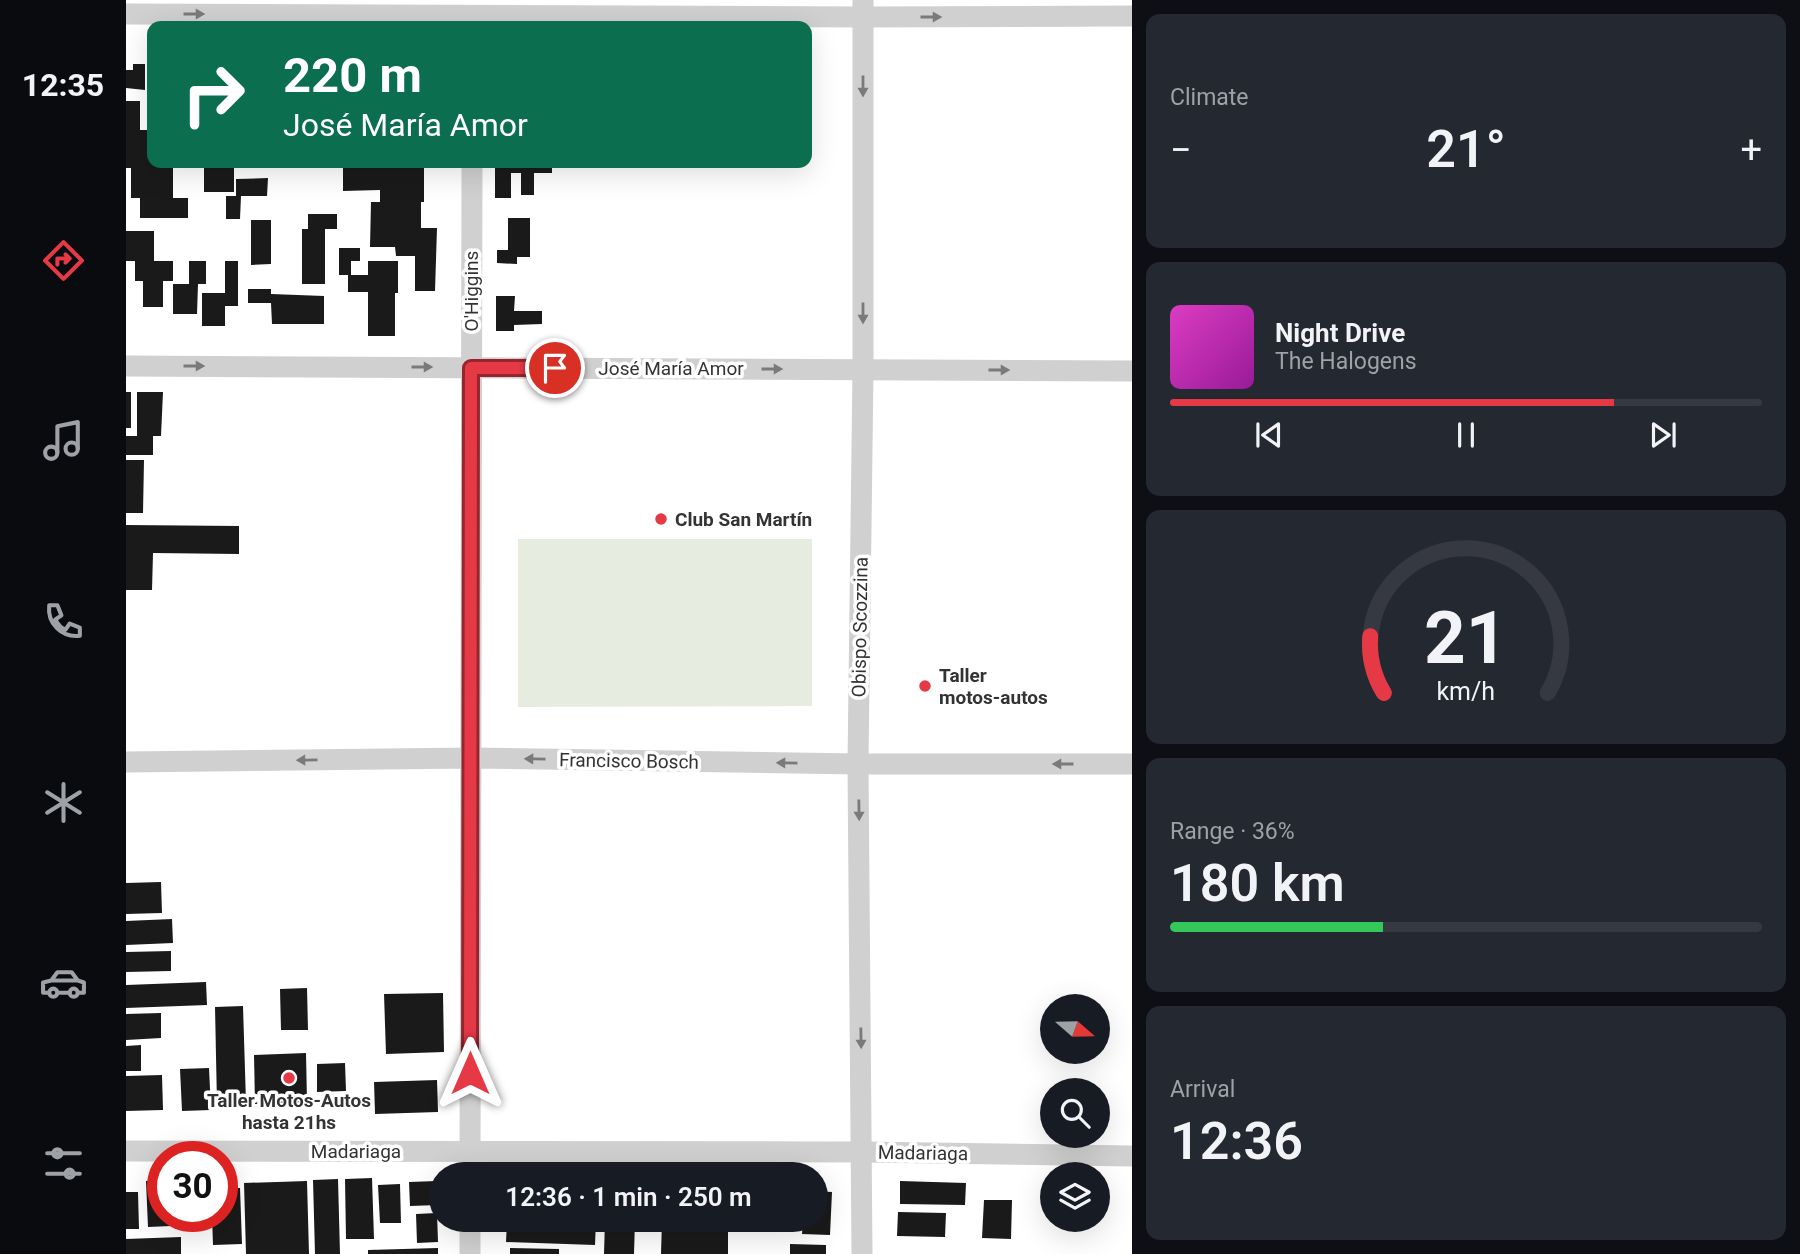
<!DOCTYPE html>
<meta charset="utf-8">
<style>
:root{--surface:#171b24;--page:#242831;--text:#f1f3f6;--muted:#9ea1a6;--line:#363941;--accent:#e63946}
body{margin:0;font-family:Roboto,sans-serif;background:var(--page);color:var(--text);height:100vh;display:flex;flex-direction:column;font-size:26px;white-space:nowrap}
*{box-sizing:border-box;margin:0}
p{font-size:23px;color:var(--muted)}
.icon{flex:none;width:38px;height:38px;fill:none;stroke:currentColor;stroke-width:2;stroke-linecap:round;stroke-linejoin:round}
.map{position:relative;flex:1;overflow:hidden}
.panel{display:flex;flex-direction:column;gap:14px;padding:14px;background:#0d0f14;width:668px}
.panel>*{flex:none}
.top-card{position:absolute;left:21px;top:21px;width:665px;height:147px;border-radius:14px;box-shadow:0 7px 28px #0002;background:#0b6e4f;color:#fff;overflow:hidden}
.needle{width:46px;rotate:110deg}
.tools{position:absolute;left:914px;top:994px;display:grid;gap:14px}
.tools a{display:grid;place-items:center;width:70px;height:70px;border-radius:50%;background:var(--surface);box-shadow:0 7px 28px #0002;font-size:35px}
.speed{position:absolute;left:21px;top:1141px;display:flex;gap:14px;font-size:35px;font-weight:700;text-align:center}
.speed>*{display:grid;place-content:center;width:91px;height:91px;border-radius:50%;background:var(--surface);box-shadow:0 7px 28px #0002;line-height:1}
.speed .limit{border:10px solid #d22;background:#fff;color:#111}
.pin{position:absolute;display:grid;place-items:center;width:60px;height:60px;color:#fff;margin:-30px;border:4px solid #fff;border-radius:50%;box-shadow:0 2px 7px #0007}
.me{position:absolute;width:77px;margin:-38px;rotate:0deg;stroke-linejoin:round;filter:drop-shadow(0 0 5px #0008)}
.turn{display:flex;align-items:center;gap:24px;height:147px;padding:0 21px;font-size:32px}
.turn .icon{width:91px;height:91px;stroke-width:2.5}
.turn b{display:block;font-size:49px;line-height:60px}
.big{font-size:52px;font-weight:600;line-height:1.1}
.panel .tile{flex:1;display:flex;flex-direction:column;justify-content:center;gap:10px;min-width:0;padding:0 24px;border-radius:14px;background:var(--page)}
.panel .dial{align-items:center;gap:0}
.dial svg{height:182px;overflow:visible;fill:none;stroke:var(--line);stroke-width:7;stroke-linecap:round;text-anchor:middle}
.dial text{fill:var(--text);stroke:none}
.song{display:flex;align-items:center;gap:21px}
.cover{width:84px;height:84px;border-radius:10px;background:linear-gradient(135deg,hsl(310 70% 55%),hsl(300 70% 35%))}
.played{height:7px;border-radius:4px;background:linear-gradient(90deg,var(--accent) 75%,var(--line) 75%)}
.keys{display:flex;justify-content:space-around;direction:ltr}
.heat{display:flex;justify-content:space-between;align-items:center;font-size:38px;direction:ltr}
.charge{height:10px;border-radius:5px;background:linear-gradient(90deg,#34c759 36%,var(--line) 0)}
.trip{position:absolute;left:303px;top:1162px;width:399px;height:70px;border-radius:35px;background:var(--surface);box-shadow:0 7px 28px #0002;font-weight:600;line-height:70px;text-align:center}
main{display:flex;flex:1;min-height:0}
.tabs{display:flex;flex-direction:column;width:126px;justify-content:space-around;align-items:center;background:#090b0e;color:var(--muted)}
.tabs .icon{width:49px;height:49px}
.tabs .on{color:var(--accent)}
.tabs b{font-size:32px;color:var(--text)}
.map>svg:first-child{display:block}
.green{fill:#e6ecdf}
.building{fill:#1a1a1a}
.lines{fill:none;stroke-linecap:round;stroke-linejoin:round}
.minor{stroke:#d0d0d0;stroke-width:21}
.oneway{fill:#7a7a7a}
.route-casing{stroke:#96252e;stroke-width:18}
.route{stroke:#e63946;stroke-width:12}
.poi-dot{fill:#e63946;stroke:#fff;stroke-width:2.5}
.labels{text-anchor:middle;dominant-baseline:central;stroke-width:7;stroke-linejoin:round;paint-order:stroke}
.street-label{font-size:19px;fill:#333;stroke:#fff}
.poi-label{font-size:19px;font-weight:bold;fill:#333;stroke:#fff;text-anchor:start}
</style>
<main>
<nav class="tabs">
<b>12:35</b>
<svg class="icon on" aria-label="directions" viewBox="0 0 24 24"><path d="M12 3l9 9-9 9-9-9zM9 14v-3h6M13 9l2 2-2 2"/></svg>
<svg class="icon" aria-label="music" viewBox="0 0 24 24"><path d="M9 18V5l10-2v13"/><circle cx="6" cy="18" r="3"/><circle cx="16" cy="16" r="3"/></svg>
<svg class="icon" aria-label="phone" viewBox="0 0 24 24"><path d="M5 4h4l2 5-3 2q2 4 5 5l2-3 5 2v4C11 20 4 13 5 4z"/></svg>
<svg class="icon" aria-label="climate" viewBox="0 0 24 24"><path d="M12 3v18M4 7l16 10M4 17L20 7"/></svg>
<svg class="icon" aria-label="car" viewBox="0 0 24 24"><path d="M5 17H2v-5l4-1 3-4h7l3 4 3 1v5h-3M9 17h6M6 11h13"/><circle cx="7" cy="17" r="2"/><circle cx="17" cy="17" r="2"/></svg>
<svg class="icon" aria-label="filters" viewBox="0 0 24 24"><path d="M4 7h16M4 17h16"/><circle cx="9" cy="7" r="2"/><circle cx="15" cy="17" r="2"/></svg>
</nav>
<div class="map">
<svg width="1006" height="1254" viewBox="0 0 1006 1254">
<rect width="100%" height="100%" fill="#fff"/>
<!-- green -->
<path class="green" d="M392,539H686V706L392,707Z"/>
<!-- building -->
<g class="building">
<path d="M7,64H19V90L0,88V70H7Z"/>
<path d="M0,101H14V130H26V163H34V168H47V198H62V218H14V198H5V168H0Z"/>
<path d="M217,163H260V166H274V163H300L298,166V202H295V228H311L309,291H289V256H270L269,247H244L245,202H254V190L217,191Z"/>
<path d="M369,163H426V173H408V195H395V173H385V198H369Z"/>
<rect x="78" y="167" width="30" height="25"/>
<path d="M142,178L141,196H115L114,219H100V196H110V179Z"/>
<path d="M182,214H211V229H199V284H176V229H182Z"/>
<path d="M382,218H404V257H391V264L371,263V250H382Z"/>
<path d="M125,220H145V264L125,265Z"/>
<path d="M0,231H28V261H47V281H37V307H17V281H9V261H0Z"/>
<path d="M213,248H234V261H225V275H242V261H272V293H269V336H242V292H222V275H213Z"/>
<path d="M63,261H80V284H72L71,314H47V284H63Z"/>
<path d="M99,261H112V306H99V326H76V293H99Z"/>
<path d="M122,289H145V294L198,296V324H146L145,303H122Z"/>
<path d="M370,296H389L388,311H416V324L388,325V331H370Z"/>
<rect x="0" y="392" width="5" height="36"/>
<path d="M11,392H37L35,436H27V455H0V436H11Z"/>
<path d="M0,460H18L17,513H0Z"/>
<path d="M0,525L113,526V554L27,553L26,590H0Z"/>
<path d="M35,882L36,913L0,914V883Z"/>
<path d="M46,919L47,943L0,945V921Z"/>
<path d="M45,951V971L0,972V952Z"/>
<path d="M80,982L81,1005L0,1008V985Z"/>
<path d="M181,988L182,1030H155L154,989Z"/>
<path d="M317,993L318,1052L260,1054L258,994Z"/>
<path d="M117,1006L120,1103L91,1104L89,1007Z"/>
<path d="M35,1013V1038L0,1040V1014Z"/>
<path d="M15,1045V1071H0V1046Z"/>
<path d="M180,1053L181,1102L129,1104L128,1055Z"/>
<path d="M219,1063L220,1091L191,1092V1064Z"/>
<path d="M83,1068L85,1110L56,1111L54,1069Z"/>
<path d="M36,1075L37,1110L0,1111V1076Z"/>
<path d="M311,1080L312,1112L249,1114L248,1082Z"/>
<path d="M246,1178L248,1239H220L219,1179Z"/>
<path d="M212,1179L214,1254H189L187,1180Z"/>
<path d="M37,1180V1216H44L45,1226L22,1227L20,1181Z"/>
<path d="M181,1181L183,1254H120L118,1183Z"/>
<path d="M311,1181L312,1205L284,1206L283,1182Z"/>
<path d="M774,1181L840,1183L839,1205L774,1204Z"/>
<path d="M274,1184L275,1223H254L252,1185Z"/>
<path d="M96,1188H114L116,1244L87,1245L86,1216H96Z"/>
<path d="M690,1191L706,1192L704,1235L676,1234L677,1220H690Z"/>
<path d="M0,1192H12L13,1229H0Z"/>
<path d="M858,1200H886L885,1239L856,1238Z"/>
<path d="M772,1212L820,1213L819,1237L771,1236Z"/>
<path d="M311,1213L312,1242L291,1243L290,1214Z"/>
<path d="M48,1216H81L82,1228L49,1229Z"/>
<path d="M381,1220H470L469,1245L380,1242Z"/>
<path d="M479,1220H509L508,1254H478Z"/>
<path d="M536,1220H602V1254H535Z"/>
<path d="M608,1220H636V1226L608,1225Z"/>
<path d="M55,1237V1254H0V1239Z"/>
<path d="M664,1244L700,1245V1254H664Z"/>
<path d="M312,1248V1254H242V1250Z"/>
<path d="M384,1248L433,1249V1254H384Z"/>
</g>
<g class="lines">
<!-- minor -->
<g class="minor">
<path d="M0,14L737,17L1006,16"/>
<path d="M0,366L1006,371"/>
<path d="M0,762L345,758L732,764H1006"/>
<path d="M0,1151L737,1152L1006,1156"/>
<path d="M344,1174L346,163"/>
<path d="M344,1254V1220"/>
<path d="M736,1254L732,764L737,369V0"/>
</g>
</g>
<!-- one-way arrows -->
<defs><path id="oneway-solid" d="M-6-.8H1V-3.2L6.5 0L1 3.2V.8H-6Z" transform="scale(1.75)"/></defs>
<g class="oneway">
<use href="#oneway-solid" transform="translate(68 14)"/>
<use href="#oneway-solid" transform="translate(805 17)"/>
<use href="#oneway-solid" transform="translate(737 86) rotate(90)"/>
<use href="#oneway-solid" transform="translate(737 313) rotate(90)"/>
<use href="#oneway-solid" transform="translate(68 366)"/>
<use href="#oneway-solid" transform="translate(296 367)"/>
<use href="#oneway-solid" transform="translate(646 369)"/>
<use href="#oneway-solid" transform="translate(873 370)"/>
<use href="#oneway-solid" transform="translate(409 759) rotate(-179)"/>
<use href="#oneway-solid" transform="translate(181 760) rotate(179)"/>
<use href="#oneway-solid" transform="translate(661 763) rotate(-179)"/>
<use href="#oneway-solid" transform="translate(937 764) rotate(180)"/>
<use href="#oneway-solid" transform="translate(733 810) rotate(89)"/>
<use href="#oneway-solid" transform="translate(735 1038) rotate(89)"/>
</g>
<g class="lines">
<defs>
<path id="route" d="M344,1073L345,368H429"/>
</defs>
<!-- route casing -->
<use href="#route" class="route-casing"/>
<!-- route -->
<use href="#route" class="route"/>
</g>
<!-- markers -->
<g class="poi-dot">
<circle cx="535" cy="519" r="7"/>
<circle cx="799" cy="686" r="7"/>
<circle cx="163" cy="1078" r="7"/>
</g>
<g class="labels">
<!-- street labels -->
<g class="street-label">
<text transform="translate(345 291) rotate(-90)">O'Higgins</text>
<text x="545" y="368">José María Amor</text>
<text transform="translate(734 627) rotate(-89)">Obispo Scozzina</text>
<text transform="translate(503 761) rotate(1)">Francisco Bosch</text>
<text x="230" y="1151">Madariaga</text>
<text transform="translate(797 1153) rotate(1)">Madariaga</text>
</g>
<!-- poi labels -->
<g class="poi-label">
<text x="549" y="519">Club San Martín</text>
<text x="813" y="675">Taller<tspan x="813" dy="22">motos-autos</tspan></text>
<text x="163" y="1100" text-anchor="middle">Taller Motos-Autos<tspan x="163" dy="22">hasta 21hs</tspan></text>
</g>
</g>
</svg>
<div class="tools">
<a><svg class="needle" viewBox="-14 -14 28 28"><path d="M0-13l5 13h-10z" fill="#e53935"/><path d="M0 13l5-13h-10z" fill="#9ea1a6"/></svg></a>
<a><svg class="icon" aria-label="search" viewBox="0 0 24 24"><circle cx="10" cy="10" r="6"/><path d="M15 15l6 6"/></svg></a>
<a><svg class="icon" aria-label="layers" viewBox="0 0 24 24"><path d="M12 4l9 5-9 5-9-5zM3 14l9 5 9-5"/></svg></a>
</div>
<div class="speed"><div class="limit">30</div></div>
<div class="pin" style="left:429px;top:368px;background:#d93025"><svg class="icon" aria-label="arrive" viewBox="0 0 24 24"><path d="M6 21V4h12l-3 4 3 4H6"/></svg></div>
<svg class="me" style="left:344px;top:1073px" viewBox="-20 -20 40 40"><path d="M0-17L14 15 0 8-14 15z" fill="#e63946" stroke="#fff" stroke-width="4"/></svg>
<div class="trip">12:36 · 1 min · 250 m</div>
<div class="top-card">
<div class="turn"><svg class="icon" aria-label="right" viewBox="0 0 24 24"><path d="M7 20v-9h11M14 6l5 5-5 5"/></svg><div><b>220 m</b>José María Amor</div></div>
</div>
</div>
<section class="panel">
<div class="tile"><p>Climate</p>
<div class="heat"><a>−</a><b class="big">21°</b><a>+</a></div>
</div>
<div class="tile">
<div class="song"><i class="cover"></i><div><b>Night Drive</b><p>The Halogens</p></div></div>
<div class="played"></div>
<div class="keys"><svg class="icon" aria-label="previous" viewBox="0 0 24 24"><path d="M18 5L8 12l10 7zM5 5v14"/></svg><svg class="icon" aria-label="pause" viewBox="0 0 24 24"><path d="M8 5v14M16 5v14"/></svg><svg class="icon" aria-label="next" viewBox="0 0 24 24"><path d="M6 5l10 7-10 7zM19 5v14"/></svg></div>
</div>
<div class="tile dial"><svg viewBox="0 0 100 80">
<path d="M14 69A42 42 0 1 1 86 69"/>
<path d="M14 69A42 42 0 0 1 8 44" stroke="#e63946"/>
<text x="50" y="56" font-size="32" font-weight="700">21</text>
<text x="50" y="72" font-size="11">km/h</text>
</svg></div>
<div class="tile"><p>Range · 36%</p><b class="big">180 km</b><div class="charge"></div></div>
<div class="tile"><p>Arrival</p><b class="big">12:36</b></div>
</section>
</main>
